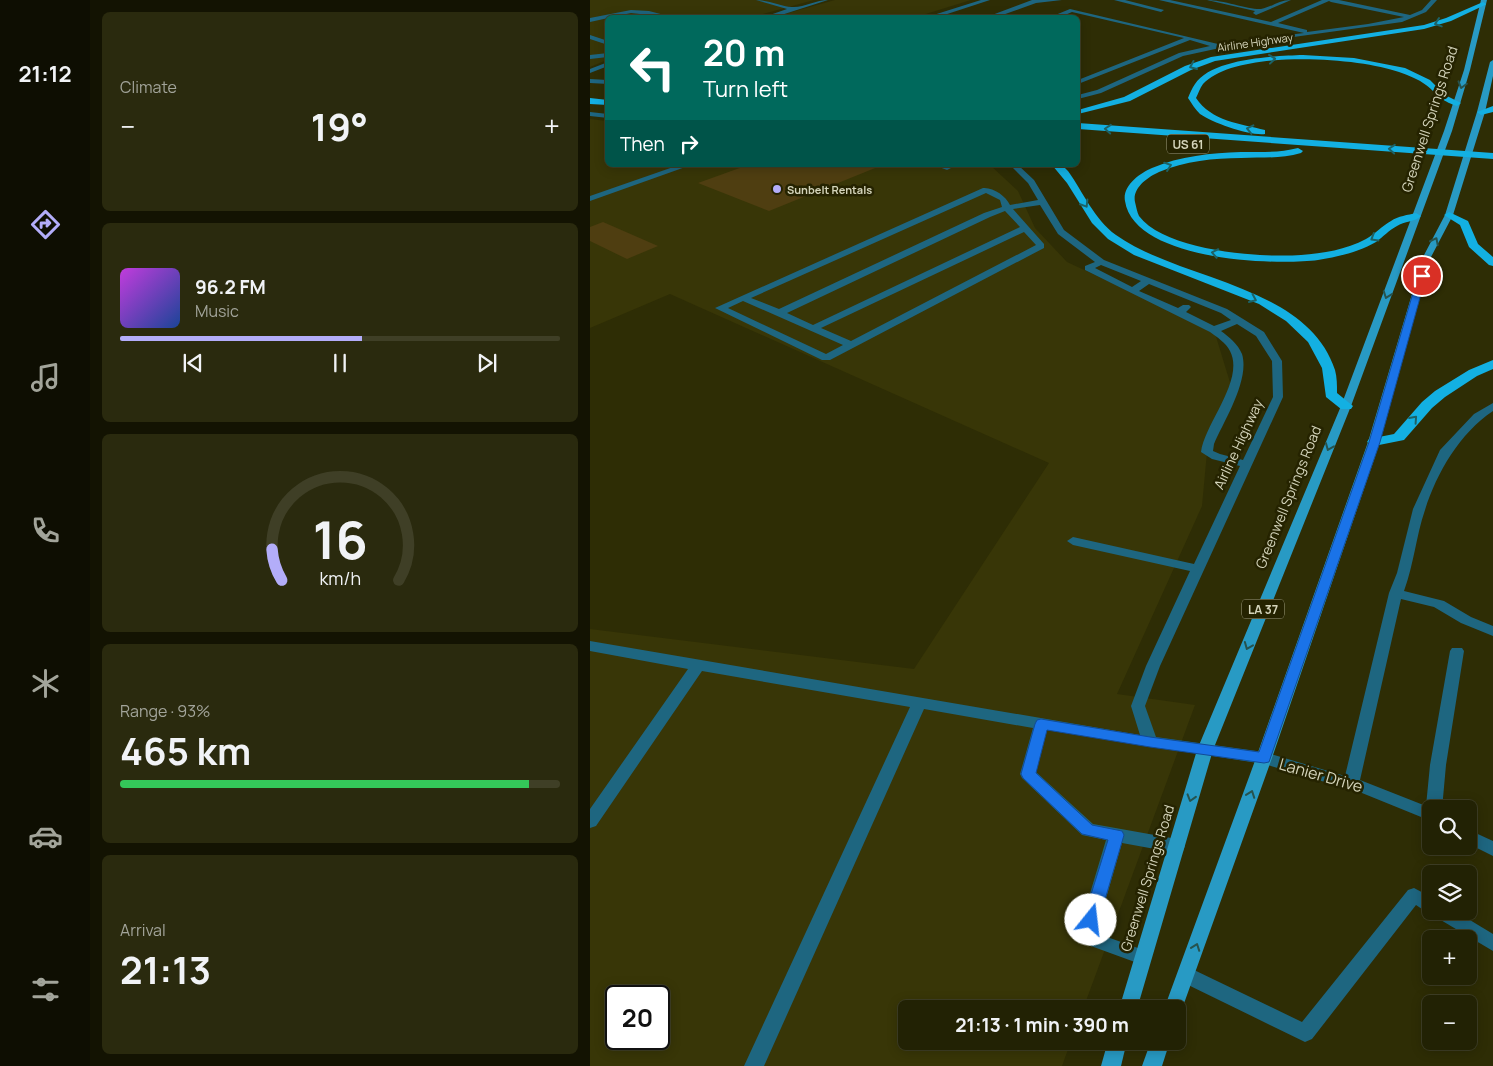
<!DOCTYPE html>
<meta charset="utf-8">
<style>
:root{--surface:#222204;--page:#2a2a0e;--text:#f1f3f6;--muted:#a2a49a;--line:#3f3f26;--accent:#b3adf9}
body{margin:0;font-family:Manrope,sans-serif;background:var(--page);color:var(--text);height:100vh;display:flex;flex-direction:column;font-size:19px;white-space:nowrap}
*{box-sizing:border-box;margin:0}
p{font-size:16px;color:var(--muted)}
.icon{flex:none;width:28px;height:28px;fill:none;stroke:currentColor;stroke-width:2;stroke-linecap:round;stroke-linejoin:round}
.map{position:relative;flex:1;overflow:hidden}
.details{display:flex;flex-direction:column;gap:12px;padding:12px;background:#131302;width:500px}
.details>*{flex:none}
.banner{position:absolute;left:15px;top:15px;width:475px;height:152px;border-radius:8px;box-shadow:0 2px 12px #0003,0 0 0 1px var(--line);background:#00695c;color:#fff;overflow:hidden}
.controls{position:absolute;left:832px;top:800px;display:grid;gap:10px}
.controls a{display:grid;place-items:center;width:55px;height:55px;border-radius:8px;background:var(--surface);box-shadow:0 2px 12px #0003,0 0 0 1px var(--line);font-size:25px}
.speed{position:absolute;left:15px;top:985px;display:flex;gap:10px;font-size:25px;font-weight:700;text-align:center}
.speed>*{display:grid;place-content:center;width:65px;height:65px;border-radius:50%;background:var(--surface);box-shadow:0 2px 12px #0003,0 0 0 1px var(--line);line-height:1}
.speed .limit{border:2px solid #111;border-radius:8px;background:#fff;color:#111}
.pin{position:absolute;display:grid;place-items:center;width:42px;height:42px;color:#fff;margin:-21px;border:2px solid #fff;border-radius:50%;box-shadow:0 1px 5px #0007}
.me{position:absolute;width:55px;margin:-28px;rotate:16deg;stroke-linejoin:round;filter:drop-shadow(0 0 4px #0008)}
.turn{display:flex;align-items:center;gap:18px;height:105px;padding:0 15px;font-size:22px}
.turn .icon{width:65px;height:65px;stroke-width:2.5}
.turn b{display:block;font-size:35px;line-height:42px}
.then{display:flex;align-items:center;height:48px;padding:0 15px;background:#0003;gap:10px;font-size:19px}
.big{font-size:38px;font-weight:700;line-height:1.1}
.details .card{flex:1;display:flex;flex-direction:column;justify-content:center;gap:8px;min-width:0;padding:0 18px;border-radius:8px;background:var(--page)}
.details .dial{align-items:center;gap:0}
.dial svg{height:130px;overflow:visible;fill:none;stroke:var(--line);stroke-width:7;stroke-linecap:round;text-anchor:middle}
.dial text{fill:var(--text);stroke:none}
.song{display:flex;align-items:center;gap:15px}
.cover{width:60px;height:60px;border-radius:8px;background:linear-gradient(135deg,hsl(290 70% 55%),hsl(220 70% 35%))}
.played{height:5px;border-radius:2px;background:linear-gradient(90deg,var(--accent) 55%,var(--line) 55%)}
.keys{display:flex;justify-content:space-around;direction:ltr}
.heat{display:flex;justify-content:space-between;align-items:center;font-size:28px;direction:ltr}
.charge{height:8px;border-radius:4px;background:linear-gradient(90deg,#34c759 93%,var(--line) 0)}
.trip{position:absolute;left:308px;top:1000px;width:288px;height:50px;border-radius:8px;background:var(--surface);box-shadow:0 2px 12px #0003,0 0 0 1px var(--line);font-weight:700;line-height:50px;text-align:center}
main{display:flex;flex:1;min-height:0}
.tabs{display:flex;flex-direction:column;width:90px;justify-content:space-around;align-items:center;background:#0e0e02;color:var(--muted)}
.tabs .icon{width:35px;height:35px}
.tabs .selected{color:var(--accent)}
.tabs b{font-size:22px;color:var(--text)}
.map>svg:first-child{display:block}
.built{fill:#383607;fill-rule:evenodd}
.building{fill:#4f3e11}
.lines{fill:none;stroke-linecap:round;stroke-linejoin:round}
.minor{fill:#1e6680;fill-rule:evenodd}
.major{fill:#289ac4;fill-rule:evenodd}
.highway{fill:#13b0e2;fill-rule:evenodd}
.oneway{stroke:#1d6266}
.oneway2{stroke:#26534e}
.route{fill:#1a73e8;stroke:#114b97}
.poi-dot{fill:#b3adf9;stroke:#252300;stroke-width:2}
.labels{text-anchor:middle;dominant-baseline:central;stroke-width:5;stroke-linejoin:round;paint-order:stroke}
.far-street-label{font-size:11px;fill:#d4d4ba;stroke:#252300}
.far-poi-label{font-size:11px;font-weight:bold;fill:#d4d4ba;stroke:#252300;text-anchor:start}
.shield{fill:#252300;stroke:#a09f82;stroke-width:1}
.shield-label{font-size:12px;font-weight:bold;fill:#d4d4ba}
.street-label{font-size:14px;fill:#d4d4ba;stroke:#252300}
.near-street-label{font-size:16px;fill:#d4d4ba;stroke:#252300}
</style>
<main>
<nav class="tabs">
<b>21:12</b>
<svg class="icon selected" aria-label="directions" viewBox="0 0 24 24"><path d="M12 3l9 9-9 9-9-9zM9 14v-3h6M13 9l2 2-2 2"/></svg>
<svg class="icon" aria-label="music" viewBox="0 0 24 24"><path d="M9 18V5l10-2v13"/><circle cx="6" cy="18" r="3"/><circle cx="16" cy="16" r="3"/></svg>
<svg class="icon" aria-label="phone" viewBox="0 0 24 24"><path d="M5 4h4l2 5-3 2q2 4 5 5l2-3 5 2v4C11 20 4 13 5 4z"/></svg>
<svg class="icon" aria-label="climate" viewBox="0 0 24 24"><path d="M12 3v18M4 7l16 10M4 17L20 7"/></svg>
<svg class="icon" aria-label="car" viewBox="0 0 24 24"><path d="M5 17H2v-5l4-1 3-4h7l3 4 3 1v5h-3M9 17h6M6 11h13"/><circle cx="7" cy="17" r="2"/><circle cx="17" cy="17" r="2"/></svg>
<svg class="icon" aria-label="filters" viewBox="0 0 24 24"><path d="M4 7h16M4 17h16"/><circle cx="9" cy="7" r="2"/><circle cx="15" cy="17" r="2"/></svg>
</nav>
<section class="details">
<div class="card"><p>Climate</p>
<div class="heat"><a>−</a><b class="big">19°</b><a>+</a></div>
</div>
<div class="card">
<div class="song"><i class="cover"></i><div><b>96.2 FM</b><p>Music</p></div></div>
<div class="played"></div>
<div class="keys"><svg class="icon" aria-label="previous" viewBox="0 0 24 24"><path d="M18 5L8 12l10 7zM5 5v14"/></svg><svg class="icon" aria-label="pause" viewBox="0 0 24 24"><path d="M8 5v14M16 5v14"/></svg><svg class="icon" aria-label="next" viewBox="0 0 24 24"><path d="M6 5l10 7-10 7zM19 5v14"/></svg></div>
</div>
<div class="card dial"><svg viewBox="0 0 100 80">
<path d="M14 69A42 42 0 1 1 86 69"/>
<path d="M14 69A42 42 0 0 1 8 50" stroke="#b3adf9"/>
<text x="50" y="56" font-size="32" font-weight="700">16</text>
<text x="50" y="72" font-size="11">km/h</text>
</svg></div>
<div class="card"><p>Range · 93%</p><b class="big">465 km</b><div class="charge"></div></div>
<div class="card"><p>Arrival</p><b class="big">21:13</b></div>
</section>
<div class="map">
<svg width="903" height="1066" viewBox="0 0 903 1066">
<rect width="100%" height="100%" fill="#2e2d05"/>
<!-- built -->
<g class="built">
<path d="M0,0H224L162,17L18,18L17,60L0,67Z"/>
<path d="M245,0H381L326,17H184Z"/>
<path d="M0,119L17,121L18,165H400L428,191L445,228L477,262L624,330L642,389L617,452L612,506L527,694L605,705L493,1009H316V1041H481L472,1066H0V629L324,669L459,463L80,294L0,328ZM26,996H69V1039H26Z"/>
</g>
<!-- building -->
<g class="building">
<path d="M158,165H290V166L179,211L108,183Z"/>
<path d="M13,222L68,246L37,259L0,241V227Z"/>
</g>
<g class="lines">
<!-- minor -->
<g class="minor">
<path d="M166,0C179,0 190,6 202,7C213,8 226,0 238,0L182,18H171L197,9Z"/>
<path d="M391,0H400L345,18H334Z"/>
<path d="M442,0H472L446,3L404,18H394Z"/>
<path d="M524,0H535L574,10L571,12Z"/>
<path d="M569,0H580L681,22L732,0H749L820,15L832,10L841,0H847L836,12L812,22L639,46L593,56L511,93L488,99V95L507,90L589,53L620,46L600,40L488,84V80L594,38L482,12L468,18H458L480,9L628,44L714,33ZM739,1L741,2L814,17L778,24L717,32V30L688,23Z"/>
<path d="M617,0C633,0 660,10 671,9C682,7 689,0 701,0L666,15L663,13L665,11Z"/>
<path d="M41,10L59,11L86,18L41,13L0,22V18Z"/>
<path d="M0,35L18,41V45L0,39Z"/>
<path d="M18,53V57L0,59V55Z"/>
<path d="M18,62V66L0,73V69Z"/>
<path d="M0,79L18,80V84L0,83Z"/>
<path d="M0,112L18,114V118L0,116Z"/>
<path d="M89,165H101L0,201V196Z"/>
<path d="M344,165H356L361,168L357,170Z"/>
<path d="M420,165H428L444,180L474,230L514,260L637,309L674,332L692,361L693,397L570,666L555,706L566,737L674,752L755,776L799,593L807,573L823,509L850,450L884,414L903,403V411C870,433 847,472 835,510C826,536 824,564 814,591L854,601L881,617L903,626V636L871,623L844,607L811,599L770,780L836,806L840,765L860,651L862,648H872L874,651L856,765L852,809H841V821L772,793L674,764L457,730L446,772L503,824L587,839L593,841L595,846L593,851L587,853L532,843L506,933L559,952L562,957L559,962L553,965L490,942L487,937L516,840L492,835L432,778L430,774L443,728L334,709L174,1066H154L320,707L112,671L6,826L0,828V809L98,669L0,651V641L550,735L541,706L556,666L600,571L483,545L477,541L483,537L604,564L650,466L622,459L611,452C615,423 655,380 640,351C636,343 627,337 620,332L495,270V266L505,262L468,234L450,205L423,209L454,244V248L240,360H232L125,308L393,188C403,187 416,196 420,205L448,200L438,183ZM396,193L410,200L412,207L394,213L189,309L161,298ZM415,211L430,227L223,325L197,313L400,217ZM434,232L446,245L261,341L231,328ZM511,265L551,281L542,287L505,268ZM559,284L631,313L641,320L624,326L596,312L601,307L599,305H593L588,308L549,291ZM153,301L253,345L236,354L138,308ZM647,324L666,336L682,361L683,397L653,460L630,454L623,451L624,444C634,421 660,380 652,354C648,344 639,337 631,331Z"/>
<path d="M879,830L903,841V856L879,844Z"/>
<path d="M824,888L841,897V911H865L903,934V951L844,916L842,913L835,911L826,905L722,1039L715,1042L590,981L587,975L590,969L596,967L602,969L712,1022L818,890Z"/>
</g>
<!-- major -->
<g class="major">
<path d="M891,0H897L880,70L862,131L761,406L623,750L547,1009H529L607,750L751,406L854,131L874,70Z"/>
<path d="M903,60V76L895,112L863,215L841,257L790,442L682,758L592,1009L590,1015L586,1016V1009H574L666,758L778,442L833,257L855,215L887,112L900,62Z"/>
<path d="M518,1041H537L531,1066H511Z"/>
<path d="M561,1041H580L572,1066H552Z"/>
</g>
<!-- highway -->
<g class="highway">
<path d="M893,2L896,4L895,5L861,21L834,29L625,61L601,70L540,101L488,114V110L534,97L595,66L621,57L834,25L856,18Z"/>
<path d="M713,55L764,58L815,68L840,80L855,95L871,103L867,106C849,100 849,95 836,85C828,79 818,75 809,72C767,57 646,49 613,84C610,88 608,94 606,98C621,121 651,124 675,130V134C660,136 623,123 610,114C605,109 602,104 598,98C600,93 602,88 605,84C622,58 685,56 713,55Z"/>
<path d="M0,98L18,100V105L0,104Z"/>
<path d="M903,106V112L891,115L887,112Z"/>
<path d="M488,123L903,153V159L488,129Z"/>
<path d="M708,148L713,151L711,153C691,159 672,157 651,158C624,158 595,161 569,172C558,177 542,188 545,202C546,206 547,212 549,216C575,251 671,258 711,255C733,253 756,250 776,239C785,234 792,226 801,221C808,216 818,215 826,213L831,216C825,222 814,221 807,226C799,230 793,237 786,242C769,252 747,257 728,260C682,266 544,260 535,201C532,186 550,173 562,168C590,156 621,153 651,152C671,152 689,153 708,148Z"/>
<path d="M462,165H472L478,171C493,192 504,219 526,235C590,281 717,284 745,370C747,377 747,385 747,393L763,406L761,409H751L736,397L732,368L718,342L696,321L669,304L544,255L518,239L502,223L477,183Z"/>
<path d="M859,212L878,221L888,244L903,257V266L899,265L879,247L870,225L854,215Z"/>
<path d="M903,360V369L887,376L855,397L842,408L814,440L784,446L777,442L779,439L804,434L832,402L845,391L879,370Z"/>
</g>
</g>
<!-- one-way arrows -->
<defs><path id="oneway-chevron" d="M-2-3.5L2.5 0L-2 3.5" fill="none" stroke-width="1.6" stroke-linecap="round" stroke-linejoin="round" transform="scale(1.25)"/></defs>
<g class="oneway">
<use href="#oneway-chevron" transform="translate(848 23) rotate(162)"/>
<use href="#oneway-chevron" transform="translate(682 59) rotate(-6)"/>
<use href="#oneway-chevron" transform="translate(603 66) rotate(156)"/>
<use href="#oneway-chevron" transform="translate(518 129) rotate(-176)"/>
<use href="#oneway-chevron" transform="translate(660 129) rotate(-167)"/>
<use href="#oneway-chevron" transform="translate(802 149) rotate(-176)"/>
<use href="#oneway-chevron" transform="translate(578 166) rotate(-19)"/>
<use href="#oneway-chevron" transform="translate(495 204) rotate(58)"/>
<use href="#oneway-chevron" transform="translate(784 238) rotate(149)"/>
<use href="#oneway-chevron" transform="translate(625 253) rotate(-169)"/>
<use href="#oneway-chevron" transform="translate(663 299) rotate(24)"/>
<use href="#oneway-chevron" transform="translate(824 419) rotate(-48)"/>
</g>
<g class="oneway2">
<use href="#oneway-chevron" transform="translate(872 85) rotate(106)"/>
<use href="#oneway-chevron" transform="translate(845 241) rotate(-63)"/>
<use href="#oneway-chevron" transform="translate(797 295) rotate(110)"/>
<use href="#oneway-chevron" transform="translate(739 447) rotate(112)"/>
<use href="#oneway-chevron" transform="translate(658 646) rotate(112)"/>
<use href="#oneway-chevron" transform="translate(661 794) rotate(-70)"/>
<use href="#oneway-chevron" transform="translate(601 798) rotate(107)"/>
<use href="#oneway-chevron" transform="translate(606 947) rotate(-70)"/>
</g>
<!-- route -->
<path class="route" d="M832,273L836,276L790,442L679,762L674,763L560,747L457,730L446,773L502,825L532,831L534,835L509,920L507,925L501,927L496,925L493,920L518,840L492,834L433,778L431,774L445,724L447,720L451,719L560,737L669,752L779,442L828,276Z"/>
<!-- markers -->
<circle class="poi-dot" cx="187" cy="189" r="5"/>
<g class="labels">
<!-- far-street labels -->
<g class="far-street-label">
<text transform="translate(665 42) rotate(-8)">Airline Highway</text>
</g>
<!-- far-poi labels -->
<g class="far-poi-label">
<text x="197" y="189">Sunbelt Rentals</text>
</g>
<!-- shield labels -->
<g class="shield">
<rect x="577" y="134.5" width="42" height="19" rx="4"/>
<rect x="652" y="599.5" width="42" height="19" rx="4"/>
</g>
<g class="shield-label">
<text x="598" y="144">US 61</text>
<text x="673" y="609">LA 37</text>
</g>
<!-- street labels -->
<g class="street-label">
<text transform="translate(839 119) rotate(-72)">Greenwell Springs Road</text>
<text transform="translate(648 444) rotate(-65)">Airline Highway</text>
<text transform="translate(698 497) rotate(-68)">Greenwell Springs Road</text>
<text transform="translate(557 878) rotate(-73)">Greenwell Springs Road</text>
</g>
<!-- near-street labels -->
<g class="near-street-label">
<text transform="translate(731 775) rotate(16)">Lanier Drive</text>
</g>
</g>
</svg>
<div class="controls">
<a><svg class="icon" aria-label="search" viewBox="0 0 24 24"><circle cx="10" cy="10" r="6"/><path d="M15 15l6 6"/></svg></a>
<a><svg class="icon" aria-label="layers" viewBox="0 0 24 24"><path d="M12 4l9 5-9 5-9-5zM3 14l9 5 9-5"/></svg></a>
<a>+</a>
<a>−</a>
</div>
<div class="speed"><div class="limit">20</div></div>
<div class="pin" style="left:832px;top:276px;background:#d93025"><svg class="icon" aria-label="arrive" viewBox="0 0 24 24"><path d="M6 21V4h12l-3 4 3 4H6"/></svg></div>
<svg class="me" style="left:501px;top:920px" viewBox="-20 -20 40 40"><circle r="19" fill="#fff"/><path d="M0-13L10 11 0 6-10 11z" fill="#1a73e8"/></svg>
<div class="trip">21:13 · 1 min · 390 m</div>
<div class="banner">
<div class="turn"><svg class="icon" aria-label="left" viewBox="0 0 24 24"><path d="M17 20v-9H6M10 6l-5 5 5 5"/></svg><div><b>20 m</b>Turn left</div></div>
<div class="then">Then<svg class="icon" aria-label="right" viewBox="0 0 24 24"><path d="M7 20v-9h11M14 6l5 5-5 5"/></svg></div>
</div>
</div>
</main>
